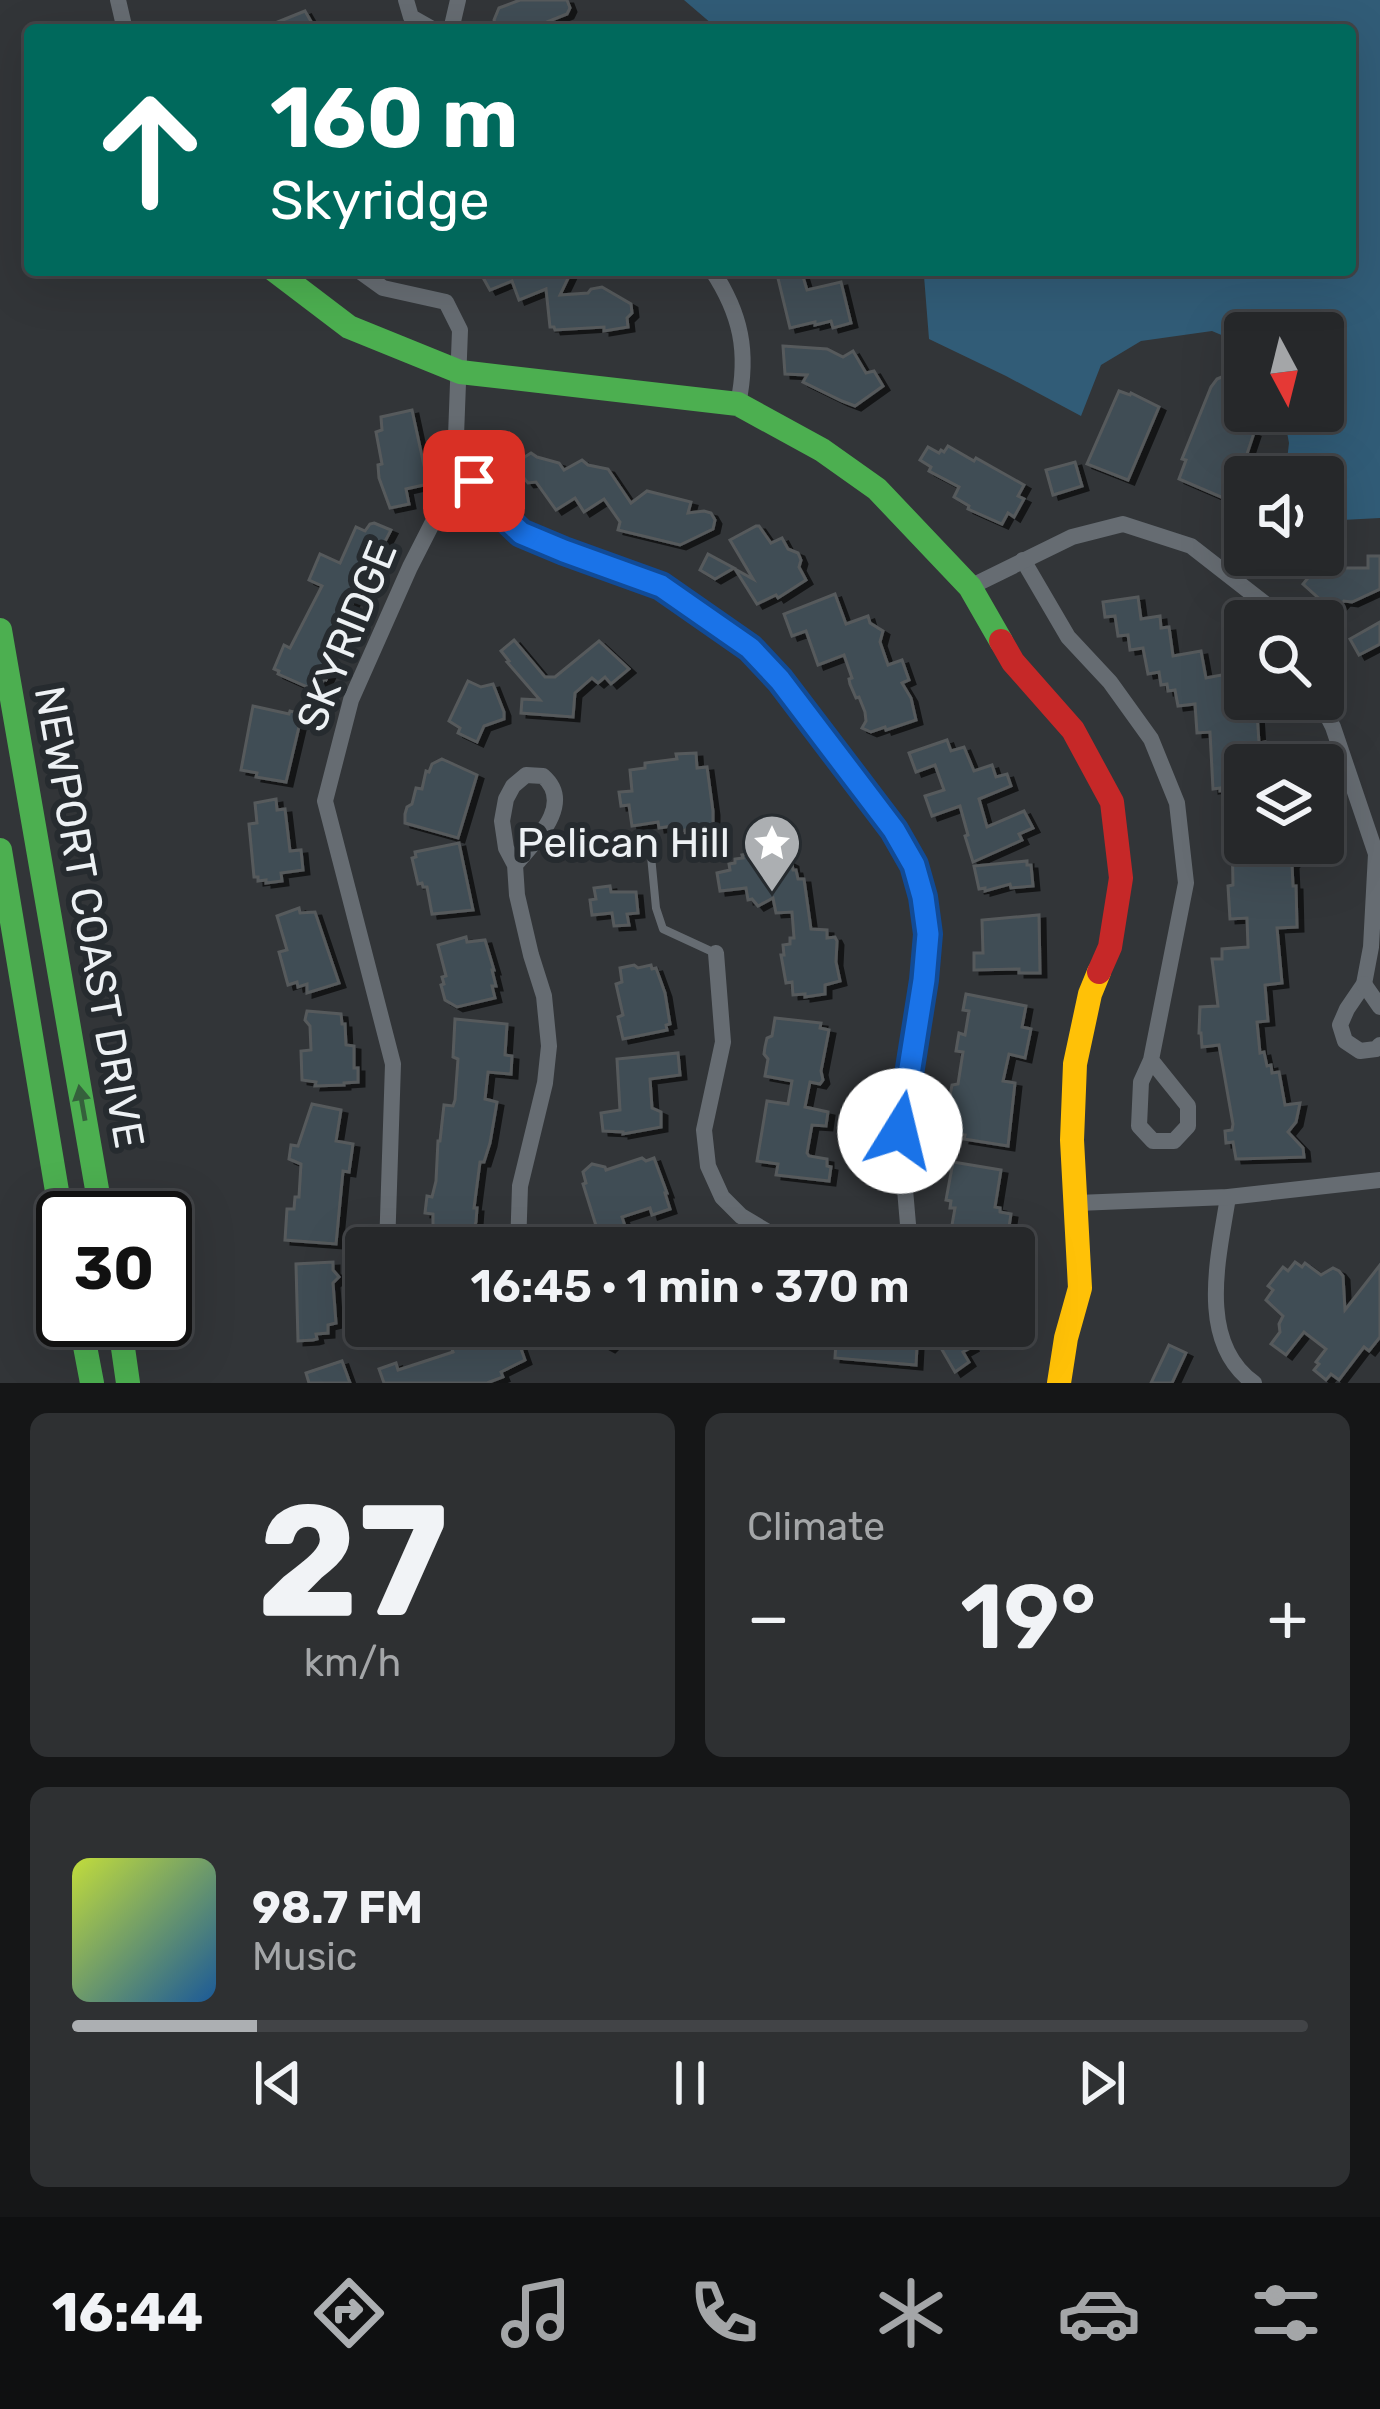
<!DOCTYPE html>
<meta charset="utf-8">
<style>
:root{--surface:#26282a;--page:#2e3032;--text:#f1f3f6;--muted:#a4a6a8;--line:#424447;--accent:#acafb2}
body{margin:0;font-family:Rubik,sans-serif;background:var(--page);color:var(--text);height:100vh;display:flex;flex-direction:column;font-size:45px;white-space:nowrap}
*{box-sizing:border-box;margin:0}
p{font-size:39px;color:var(--muted)}
.icon{flex:none;width:66px;height:66px;fill:none;stroke:currentColor;stroke-width:2;stroke-linecap:round;stroke-linejoin:round}
.map{position:relative;height:1383px;overflow:hidden}
.side{display:flex;flex-direction:column;gap:30px;padding:30px;background:#151617;flex:1}
.side>*{flex:none}
.guide{position:absolute;left:24px;top:24px;width:1332px;height:252px;border-radius:12px;box-shadow:0 12px 48px #0002,0 0 0 3px var(--line);background:#00695c;color:#fff;overflow:hidden}
.needle{width:78px;rotate:173deg}
.controls{position:absolute;left:1224px;top:312px;display:grid;gap:24px}
.controls a{display:grid;place-items:center;width:120px;height:120px;border-radius:12px;background:var(--surface);box-shadow:0 12px 48px #0002,0 0 0 3px var(--line);font-size:60px}
.speed{position:absolute;left:36px;top:1191px;display:flex;gap:24px;font-size:60px;font-weight:700;text-align:center}
.speed>*{display:grid;place-content:center;width:156px;height:156px;border-radius:50%;background:var(--surface);box-shadow:0 12px 48px #0002,0 0 0 3px var(--line);line-height:1}
.speed .limit{border:6px solid #111;border-radius:18px;background:#fff;color:#111}
.pin{position:absolute;display:grid;place-items:center;width:102px;height:102px;color:#fff;margin:-51px;border-radius:24px;box-shadow:0 6px 18px #0006}
.me{position:absolute;width:132px;margin:-66px;rotate:9deg;stroke-linejoin:round;filter:drop-shadow(0 0 9px #0008)}
.turn{display:flex;align-items:center;gap:42px;height:252px;padding:0 48px;font-size:54px}
.turn .icon{width:156px;height:156px;stroke-width:2.5}
.turn b{display:block;font-size:84px;line-height:102px}
.big{font-size:90px;font-weight:600;line-height:1.1}
.side .card{flex:1;display:flex;flex-direction:column;justify-content:center;gap:18px;min-width:0;padding:0 42px;border-radius:18px;background:var(--page)}
.side .dial{align-items:center;gap:0}
.dial b{font-size:156px;line-height:1}
.song{display:flex;align-items:center;gap:36px}
.cover{width:144px;height:144px;border-radius:18px;background:linear-gradient(135deg,hsl(70 70% 55%),hsl(210 70% 35%))}
.played{height:12px;border-radius:6px;background:linear-gradient(90deg,var(--accent) 15%,var(--line) 15%)}
.keys{display:flex;justify-content:space-around;direction:ltr}
.heat{display:flex;justify-content:space-between;align-items:center;font-size:66px;direction:ltr}
.side .tiles{flex:1;display:grid;gap:30px;grid-template-columns:1fr 1fr}
.card:last-child{grid-column:span 2}
.trip{position:absolute;left:345px;top:1227px;width:690px;height:120px;border-radius:12px;background:var(--surface);box-shadow:0 12px 48px #0002,0 0 0 3px var(--line);font-weight:600;line-height:120px;text-align:center}
.dock{display:flex;height:192px;justify-content:space-around;align-items:center;background:#0f1011;color:var(--muted)}
.dock .icon{width:84px;height:84px}
.dock .active{color:var(--accent)}
.dock b{font-size:54px;color:var(--text)}
.map>svg:first-child{display:block}
.green{fill:#315c77}
.building{fill:#404d55;stroke:#575a5c;stroke-width:3;filter:url(#shadow)}
.lines{fill:none;stroke-linecap:round;stroke-linejoin:round}
.lane{stroke:#666c72;stroke-width:8}
.street{stroke:#666c72;stroke-width:16}
.fast{stroke:#4caf50;stroke-width:24}
.slow{stroke:#ffc107;stroke-width:24}
.jam{stroke:#c62828;stroke-width:24}
.oneway{fill:#35603c}
.route-casing{stroke:#114b97;stroke-width:30}
.route{stroke:#1a73e8;stroke-width:21}
.labels{text-anchor:middle;dominant-baseline:central;stroke-width:12;stroke-linejoin:round;paint-order:stroke}
.street-label{font-size:42px;fill:#edf1f4;stroke:#262b2f}
.poi-label{font-size:42px;fill:#edf1f4;stroke:#262b2f;text-anchor:end}
</style>
<div class="map">
<svg width="1380" height="1383" viewBox="0 0 1380 1383">
<defs>
<filter id="shadow"><feDropShadow dx="6" dy="4" stdDeviation="0" flood-color="#0009"/></filter>
</defs>
<rect width="100%" height="100%" fill="#323538"/>
<!-- green -->
<path class="green" d="M684,0H1380V518L1323,521V477H1285L1289,443L1283,411H1323V333H1245V345L1212,331L1141,341L1101,365L1081,416L1006,376L929,339L924,276L919,270H1350V30H719Z"/>
<!-- building -->
<g class="building">
<path d="M520,0H567L570,8L567,14L527,30H498L494,20L499,8Z"/>
<path d="M305,11L316,30H258Z"/>
<path d="M491,270H572L560,295L588,293L591,289L602,287L631,304L632,313L627,318L628,327L604,331V327L555,330L554,327H550L546,289L519,300L512,281L490,290L481,274Z"/>
<path d="M776,270H801L807,290L841,282L851,323L833,328L831,321L815,325V322L790,328Z"/>
<path d="M783,346L827,349L843,357L853,351L866,373L874,371L883,386L855,406L842,401L803,382L807,375L785,374Z"/>
<path d="M1224,376L1234,382L1238,397L1230,424L1254,433L1247,454L1251,455L1240,482L1236,480L1228,500L1179,479L1186,460L1182,459L1211,387L1217,379Z"/>
<path d="M1119,391L1130,395L1131,393L1159,407L1128,480L1087,464Z"/>
<path d="M412,410L428,484L406,489L409,504L390,508L379,478L378,465L382,464L376,432L382,430L381,417Z"/>
<path d="M948,446L974,461L976,458L1024,485L1018,496L1024,499L1014,517L1008,513L1002,524L968,509L969,506L954,497L959,487L929,471L931,467L920,460L928,447L939,453L941,450L944,452Z"/>
<path d="M531,453L537,457L559,463L564,470L582,460L588,465L608,469L631,503L647,491L691,502L688,513L704,511L711,513L715,520L713,529L680,545L618,530L620,522L604,499L584,512L575,498L556,510L536,482L528,483L518,471L515,463Z"/>
<path d="M1075,462L1082,486L1053,495L1046,470Z"/>
<path d="M374,523L391,530L371,568L377,571L369,589L361,584L346,617L353,622L345,638L330,633L320,656L333,665L326,680L324,679L320,688L314,686L312,689L278,674L279,671L274,669L284,645L290,648L322,586L309,580L320,554L340,563L356,527L365,531L370,524Z"/>
<path d="M756,526H759L771,543L782,538L788,549L798,553L801,560L799,567L806,580L778,598L776,595L757,604L735,569L753,579L730,540Z"/>
<path d="M708,554L734,568L715,579L700,570Z"/>
<path d="M1368,556H1380V589L1352,602L1344,601L1334,612L1303,584L1317,567L1329,562L1335,568H1368Z"/>
<path d="M835,594L846,624L868,616L870,623L883,631L880,642L888,665L902,660L909,680L902,683L911,698L916,720L886,730L885,727L871,732L862,728L866,721L865,712L859,697L856,698L850,684L849,679L852,678L844,655L818,665L806,631L792,636L784,614Z"/>
<path d="M1138,597L1141,619L1160,616L1161,628L1169,627L1173,656L1201,651L1206,678L1227,674L1233,711L1257,712L1259,743L1265,742L1266,755L1245,757V789L1220,791V788L1213,789L1210,732L1197,733L1195,704L1178,706L1175,690L1168,691L1167,684L1161,685L1159,672L1148,674L1143,648L1130,650L1128,635L1118,636L1115,616L1105,617L1103,602Z"/>
<path d="M1380,622V644L1359,655L1350,639Z"/>
<path d="M514,640L545,677H555L599,641L629,669L611,684L605,677L598,683L592,678L575,693L573,717L521,713L522,699L540,700L507,662L509,661L501,651Z"/>
<path d="M468,681L481,687L493,684L504,712V719L484,726L477,742L458,733L460,728L449,721Z"/>
<path d="M253,706L289,714L290,711L302,714L286,782L256,777L257,773L241,770Z"/>
<path d="M947,740L951,751L964,747L974,771L992,765L996,777L1007,774L1011,786L979,799L987,827L1024,811L1033,828L1019,834L1022,840L973,862L965,836L968,835L960,806L932,816L925,796L944,790L935,765L916,772L909,753Z"/>
<path d="M696,753L697,768L707,767L713,811V827L704,828L705,836L686,838L685,830L680,831L679,825L659,828L658,822L632,826L629,805L621,806L619,792L632,791L630,770L645,768V763L677,759L676,754Z"/>
<path d="M442,759L477,775L458,838L405,823V814L407,807L412,804L416,788L422,789L426,771L429,772L432,764Z"/>
<path d="M276,799L277,810L285,809L290,851L301,850L303,870L281,873L282,881L266,883V880L258,881V877H254L249,824L257,823L255,803Z"/>
<path d="M1245,828V843H1292L1297,858L1292,864L1293,886H1296L1297,927L1277,928L1282,983L1265,985L1268,1021L1257,1022L1260,1053L1264,1052L1267,1066L1271,1065L1272,1073L1279,1072L1285,1105L1300,1103L1296,1122L1288,1132L1303,1148L1304,1157L1236,1159L1233,1142L1226,1143L1225,1131L1232,1130L1233,1124L1219,1045L1202,1047L1201,1033H1199L1200,1007L1218,1006L1212,959H1222V949L1248,947L1247,918L1230,919L1228,886L1233,885L1232,829Z"/>
<path d="M459,843L473,910L432,914L427,887H423L422,883L418,884L412,858L416,857L415,852Z"/>
<path d="M764,844L765,849L769,850L770,858L781,857L792,863L793,870H796L798,879H804L811,929L827,930V938L835,937L837,941L836,962L840,981L825,985V994L805,997V994L793,995L792,982L786,983L781,955H784L783,945L790,944V938H794L792,912L776,913L773,898L758,906L752,899L748,900L746,888L720,891L717,873L730,870L729,864L735,863V859L743,858L742,855L747,854L752,846Z"/>
<path d="M1027,861V865H1031L1033,886L1011,888L1010,884L985,891V888L979,889L974,866Z"/>
<path d="M610,886L611,892H636L638,913L627,914L629,925L614,926L612,913L592,915L590,900L596,899L594,888Z"/>
<path d="M299,908L300,913L315,912L339,983L307,993V984L298,987L297,982L288,985L279,952L287,950L277,916Z"/>
<path d="M1039,915L1040,973H1019V969L974,970V953H983L982,920Z"/>
<path d="M466,937L467,942L485,940L494,970H492L496,986H492L495,998L457,1007L445,1000L441,985L444,984L442,977L446,976L438,945Z"/>
<path d="M634,965L638,968L651,965L652,969L656,968L665,993L670,1024L666,1025L667,1030L623,1039L618,1017L623,1015L616,984L622,982L620,968Z"/>
<path d="M966,994L1026,1006L1022,1027L1031,1029L1025,1058L1009,1054L1003,1081L1015,1083L1008,1146L964,1139L965,1135L955,1134V1131L950,1129L953,1108L948,1106L952,1085L958,1084L963,1052L956,1051L959,1033L965,1035L969,1011L963,1010Z"/>
<path d="M307,1011L341,1014L342,1024H345L346,1045L354,1046V1068H358V1082L344,1083V1085L315,1086L316,1082L302,1080L301,1051L311,1050L310,1026L305,1020Z"/>
<path d="M775,1018L821,1023L820,1028L829,1030L821,1071L823,1080L820,1084L810,1082L805,1107L828,1112L826,1126L812,1125L807,1153L809,1156L827,1159V1166L831,1167L829,1181L776,1175L778,1164L757,1161L767,1101L788,1104L792,1081L765,1076L768,1059L764,1054L765,1047L767,1038L772,1036Z"/>
<path d="M455,1019L507,1024L505,1055L512,1056L511,1074L488,1072L485,1099L497,1102L490,1143L484,1162H480L474,1208H477L476,1222L474,1228L469,1227L468,1242L454,1240L453,1248L437,1246L438,1235L433,1234V1214L425,1213L427,1196L432,1197L436,1181L438,1141H440L444,1105L453,1106L455,1100L458,1059L453,1057Z"/>
<path d="M678,1053L680,1075L650,1079L652,1108L661,1112V1127L623,1134V1132L603,1131L601,1113L620,1110L617,1059Z"/>
<path d="M312,1104L341,1110L336,1141L353,1144L349,1172L343,1171L336,1244L285,1240L287,1209H294L295,1197H299L301,1164L289,1159L291,1145L298,1146Z"/>
<path d="M642,1158L646,1161L654,1158L667,1193H665L670,1209L652,1215L650,1208L622,1217L625,1226L598,1232L583,1184L586,1183L583,1172L592,1164L605,1167L606,1170Z"/>
<path d="M953,1162L1001,1170L995,1207L1000,1208V1212L1011,1214L1006,1246L969,1239L970,1229L952,1225L955,1208H950L951,1201L946,1200Z"/>
<path d="M684,1227L702,1239L695,1248H681L673,1243Z"/>
<path d="M333,1262V1270L339,1277L333,1283L336,1323L328,1325V1333L316,1334L317,1339L313,1340L298,1341L296,1264Z"/>
<path d="M1295,1262L1302,1267L1305,1263L1321,1275L1333,1268L1339,1271L1343,1276L1345,1310L1380,1265V1337L1369,1351L1364,1347L1339,1380L1331,1374L1326,1380L1314,1370L1319,1364L1316,1362L1326,1349L1304,1332L1286,1355L1271,1344L1280,1332L1279,1324L1283,1316L1266,1300L1273,1290L1268,1286L1283,1267L1288,1271Z"/>
<path d="M482,1326H513L525,1360L501,1372L503,1377L487,1383H384L379,1369L396,1363L398,1370L453,1352L449,1341L475,1333L474,1329Z"/>
<path d="M559,1326H631L609,1348L592,1339L590,1343Z"/>
<path d="M790,1326H907L905,1346H917L916,1365L835,1358L837,1326L808,1338Z"/>
<path d="M929,1326H978L968,1340L972,1347L963,1352L969,1362L955,1372L941,1348H944Z"/>
<path d="M1169,1345L1186,1353L1172,1383H1151Z"/>
<path d="M342,1361L350,1383H309L306,1373Z"/>
</g>
<g class="lines">
<!-- lane -->
<path class="lane" d="M651,856L656,908L663,929L715,953"/>
<!-- street -->
<g class="street">
<path d="M118,0L125,30"/>
<path d="M406,0L411,17L434,30"/>
<path d="M451,30L458,0"/>
<path d="M358,270L383,288L446,302L460,330L456,436L474,481L495,508L521,533L564,551L661,586L750,648L780,680L855,776L894,829L913,865L923,897L928,934L924,980L900,1131L909,1236L907,1248"/>
<path d="M712,270C741,314 749,352 738,404"/>
<path d="M1023,560L1068,637L1110,682L1151,739L1177,803L1186,883L1151,1060L1141,1082L1139,1126L1153,1141H1174L1188,1126V1106L1151,1060"/>
<path d="M970,587L1072,537L1123,524L1191,546L1273,610L1279,621"/>
<path d="M1319,699L1333,727L1376,854L1371,947L1364,984L1347,1009L1340,1025L1345,1041L1360,1051L1376,1049L1380,1045"/>
<path d="M515,865C535,841 575,804 543,776L526,775L513,786L506,799L502,821L506,848L515,865L517,895L531,955L544,996L549,1046L545,1083L520,1186L518,1248"/>
<path d="M716,953L723,1042L704,1130L708,1166L722,1197L741,1216L773,1235L830,1248"/>
<path d="M1364,984L1380,1007"/>
<path d="M1228,1197C1219,1255 1196,1342 1254,1383"/>
<path d="M1077,1203L1228,1197L1380,1180"/>
<path d="M387,1248L393,1064L325,801L351,700L410,567L437,514L474,481"/>
</g>
<!-- fast -->
<g class="fast">
<path d="M274,270L349,327L460,372L738,404L822,450L877,489L970,587L1001,641"/>
<path d="M0,630L102,1218"/>
<path d="M0,850L63,1227"/>
<path d="M80,1320L92,1383"/>
<path d="M119,1320L128,1383"/>
</g>
<!-- slow -->
<path class="slow" d="M1059,1383L1066,1338L1080,1288L1072,1140L1075,1064L1090,994L1099,972"/>
<!-- jam -->
<path class="jam" d="M1001,641L1013,662L1073,730L1112,802L1121,878L1110,947L1099,972"/>
</g>
<!-- one-way arrows -->
<defs><path id="oneway-solid" d="M-6-.8H1V-3.2L6.5 0L1 3.2V.8H-6Z" transform="scale(3)"/></defs>
<use class="oneway" href="#oneway-solid" transform="translate(82 1103) rotate(-100)"/>
<g class="lines">
<defs>
<path id="route" d="M474,481L495,508L521,533L564,551L661,586L750,648L780,680L894,830L914,865L923,897L928,934L924,980L900,1131"/>
</defs>
<!-- route casing -->
<use href="#route" class="route-casing"/>
<!-- route -->
<use href="#route" class="route"/>
</g>
<!-- icons -->
<defs>
<symbol id="sight-pin" viewBox="-11 -11 22 30"><path d="M0 17L-7.5 6A9.5 9.5 0 1 1 7.5 6Z" fill="#acafb2" stroke="#262b2f"/><path d="M0-6L1.8-2.2L6-1.7L2.9 1.2L3.7 5.4L0 3.3L-3.7 5.4L-2.9 1.2L-6-1.7L-1.8-2.2Z" fill="#fff"/></symbol>
</defs>
<g fill-rule="evenodd">
<use href="#sight-pin" x="739" y="810" width="66" height="90"/>
</g>
<g class="labels">
<!-- street labels -->
<g class="street-label">
<text transform="translate(347 636) rotate(-68)">SKYRIDGE</text>
<text transform="translate(89 917) rotate(80)">NEWPORT COAST DRIVE</text>
</g>
<!-- poi labels -->
<g class="poi-label">
<text x="730" y="843">Pelican Hill</text>
</g>
</g>
</svg>
<div class="controls">
<a><svg class="needle" viewBox="-14 -14 28 28"><path d="M0-13l5 13h-10z" fill="#e53935"/><path d="M0 13l5-13h-10z" fill="#a4a6a8"/></svg></a>
<a><svg class="icon" aria-label="sound" viewBox="0 0 24 24"><path d="M4 9h4l5-4v14l-5-4H4zM17 9q2 3 0 6"/></svg></a>
<a><svg class="icon" aria-label="search" viewBox="0 0 24 24"><circle cx="10" cy="10" r="6"/><path d="M15 15l6 6"/></svg></a>
<a><svg class="icon" aria-label="layers" viewBox="0 0 24 24"><path d="M12 4l9 5-9 5-9-5zM3 14l9 5 9-5"/></svg></a>
</div>
<div class="speed"><div class="limit">30</div></div>
<div class="pin" style="left:474px;top:481px;background:#d93025"><svg class="icon" aria-label="arrive" viewBox="0 0 24 24"><path d="M6 21V4h12l-3 4 3 4H6"/></svg></div>
<svg class="me" style="left:900px;top:1131px" viewBox="-20 -20 40 40"><circle r="19" fill="#fff"/><path d="M0-13L10 11 0 6-10 11z" fill="#1a73e8"/></svg>
<div class="trip">16:45 · 1 min · 370 m</div>
<div class="guide">
<div class="turn"><svg class="icon" aria-label="ahead" viewBox="0 0 24 24"><path d="M12 20V5M6 11l6-6 6 6"/></svg><div><b>160 m</b>Skyridge</div></div>
</div>
</div>
<section class="side">
<div class="tiles">
<div class="card dial"><b>27</b><p>km/h</p></div>
<div class="card"><p>Climate</p>
<div class="heat"><a>−</a><b class="big">19°</b><a>+</a></div>
</div>
<div class="card">
<div class="song"><i class="cover"></i><div><b>98.7 FM</b><p>Music</p></div></div>
<div class="played"></div>
<div class="keys"><svg class="icon" aria-label="previous" viewBox="0 0 24 24"><path d="M18 5L8 12l10 7zM5 5v14"/></svg><svg class="icon" aria-label="pause" viewBox="0 0 24 24"><path d="M8 5v14M16 5v14"/></svg><svg class="icon" aria-label="next" viewBox="0 0 24 24"><path d="M6 5l10 7-10 7zM19 5v14"/></svg></div>
</div>
</div>
</section>
<nav class="dock">
<b>16:44</b>
<svg class="icon active" aria-label="directions" viewBox="0 0 24 24"><path d="M12 3l9 9-9 9-9-9zM9 14v-3h6M13 9l2 2-2 2"/></svg>
<svg class="icon" aria-label="music" viewBox="0 0 24 24"><path d="M9 18V5l10-2v13"/><circle cx="6" cy="18" r="3"/><circle cx="16" cy="16" r="3"/></svg>
<svg class="icon" aria-label="phone" viewBox="0 0 24 24"><path d="M5 4h4l2 5-3 2q2 4 5 5l2-3 5 2v4C11 20 4 13 5 4z"/></svg>
<svg class="icon" aria-label="climate" viewBox="0 0 24 24"><path d="M12 3v18M4 7l16 10M4 17L20 7"/></svg>
<svg class="icon" aria-label="car" viewBox="0 0 24 24"><path d="M5 17H2v-5l4-1 3-4h7l3 4 3 1v5h-3M9 17h6M6 11h13"/><circle cx="7" cy="17" r="2"/><circle cx="17" cy="17" r="2"/></svg>
<svg class="icon" aria-label="filters" viewBox="0 0 24 24"><path d="M4 7h16M4 17h16"/><circle cx="9" cy="7" r="2"/><circle cx="15" cy="17" r="2"/></svg>
</nav>
